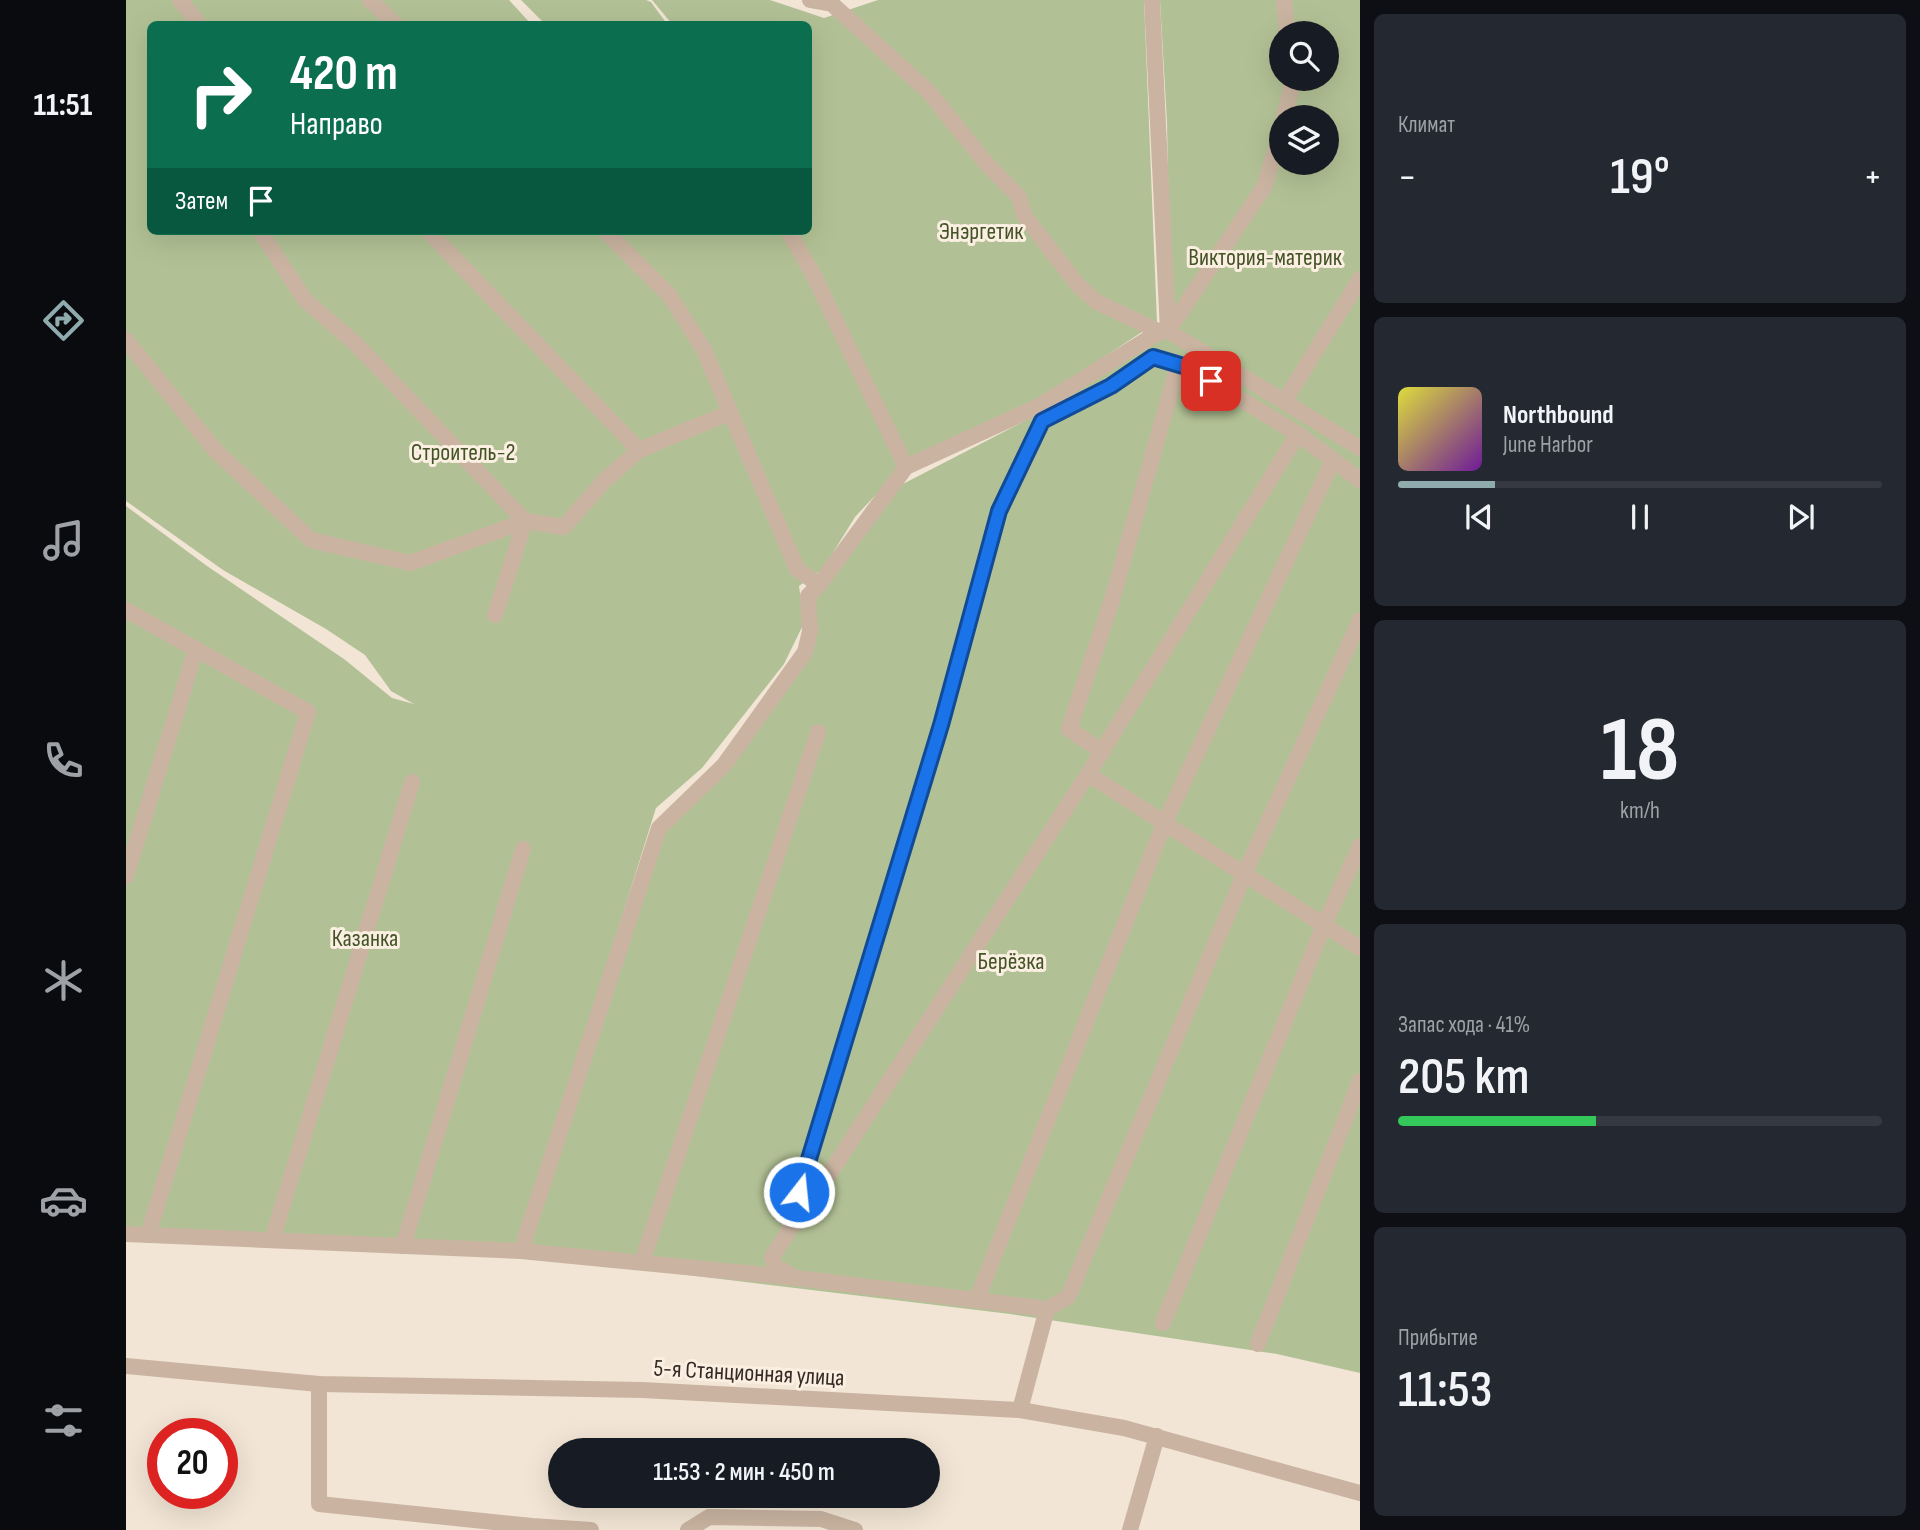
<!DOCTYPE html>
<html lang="ru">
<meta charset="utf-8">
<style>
:root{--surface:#171b24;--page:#242831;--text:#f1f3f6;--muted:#9ea1a6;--line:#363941;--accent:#8fabae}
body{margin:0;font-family:"Sofia Sans Condensed",sans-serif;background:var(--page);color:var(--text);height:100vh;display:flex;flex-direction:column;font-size:26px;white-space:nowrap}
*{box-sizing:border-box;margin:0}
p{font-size:23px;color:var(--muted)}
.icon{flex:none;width:38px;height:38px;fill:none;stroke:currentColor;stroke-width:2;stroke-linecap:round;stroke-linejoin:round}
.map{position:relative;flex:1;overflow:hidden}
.sheet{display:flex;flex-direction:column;gap:14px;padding:14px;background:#0d0f14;width:560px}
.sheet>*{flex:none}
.hud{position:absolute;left:21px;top:21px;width:665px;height:214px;border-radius:10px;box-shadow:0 7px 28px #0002;background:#0b6e4f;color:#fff;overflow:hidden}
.tools{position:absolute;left:1143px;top:21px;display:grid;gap:14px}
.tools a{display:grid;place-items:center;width:70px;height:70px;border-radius:50%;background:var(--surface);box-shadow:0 7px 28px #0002;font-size:35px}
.speed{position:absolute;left:21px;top:1418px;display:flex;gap:14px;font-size:35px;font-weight:700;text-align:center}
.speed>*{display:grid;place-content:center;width:91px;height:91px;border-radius:50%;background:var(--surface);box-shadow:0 7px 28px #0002;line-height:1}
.speed .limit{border:10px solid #d22;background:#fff;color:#111}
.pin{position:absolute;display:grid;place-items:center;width:60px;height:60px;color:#fff;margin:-30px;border-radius:14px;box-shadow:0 4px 10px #0006}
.me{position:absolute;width:77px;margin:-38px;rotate:16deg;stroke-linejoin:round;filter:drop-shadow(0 0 5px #0008)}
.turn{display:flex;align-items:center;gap:24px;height:147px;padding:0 28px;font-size:32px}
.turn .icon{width:91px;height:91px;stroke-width:2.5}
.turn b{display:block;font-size:49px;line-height:60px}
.then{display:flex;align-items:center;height:66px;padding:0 28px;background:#0003;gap:14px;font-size:26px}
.big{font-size:52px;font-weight:600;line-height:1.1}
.sheet .tile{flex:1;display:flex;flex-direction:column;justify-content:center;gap:10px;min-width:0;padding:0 24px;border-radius:10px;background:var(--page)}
.sheet .dial{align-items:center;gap:0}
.dial b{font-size:91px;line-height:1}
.song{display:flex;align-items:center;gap:21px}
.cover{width:84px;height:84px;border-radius:10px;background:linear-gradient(135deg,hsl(60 70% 55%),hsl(280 70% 35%))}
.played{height:7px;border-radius:4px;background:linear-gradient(90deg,var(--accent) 20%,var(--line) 20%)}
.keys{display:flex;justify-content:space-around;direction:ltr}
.heat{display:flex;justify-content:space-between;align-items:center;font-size:38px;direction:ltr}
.charge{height:10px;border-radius:5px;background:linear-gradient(90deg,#34c759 41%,var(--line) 0)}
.trip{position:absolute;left:422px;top:1438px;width:392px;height:70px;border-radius:35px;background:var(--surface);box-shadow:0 7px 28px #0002;font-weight:600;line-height:70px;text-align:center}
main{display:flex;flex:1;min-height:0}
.menu{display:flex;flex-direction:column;width:126px;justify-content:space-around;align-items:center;background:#090b0e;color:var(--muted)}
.menu .icon{width:49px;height:49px}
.menu .on{color:var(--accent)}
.menu b{font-size:32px;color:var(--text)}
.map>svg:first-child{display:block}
.green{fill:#b2c195;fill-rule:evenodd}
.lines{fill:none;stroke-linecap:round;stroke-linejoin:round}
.minor{stroke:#cab4a1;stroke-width:16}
.route-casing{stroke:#114b97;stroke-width:18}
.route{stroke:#1a73e8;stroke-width:12}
.labels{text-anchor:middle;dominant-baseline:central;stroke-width:6;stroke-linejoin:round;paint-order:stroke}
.park-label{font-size:24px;fill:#435327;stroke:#faefe1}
.street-label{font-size:24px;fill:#342924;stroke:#faefe1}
</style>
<main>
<nav class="menu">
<b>11:51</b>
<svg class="icon on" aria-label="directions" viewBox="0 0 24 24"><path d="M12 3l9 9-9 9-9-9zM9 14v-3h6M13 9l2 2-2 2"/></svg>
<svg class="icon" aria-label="music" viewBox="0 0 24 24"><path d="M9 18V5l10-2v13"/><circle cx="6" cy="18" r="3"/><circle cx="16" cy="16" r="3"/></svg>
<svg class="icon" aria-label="phone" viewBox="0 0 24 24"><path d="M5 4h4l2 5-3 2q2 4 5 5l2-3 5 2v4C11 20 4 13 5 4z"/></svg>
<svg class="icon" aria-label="climate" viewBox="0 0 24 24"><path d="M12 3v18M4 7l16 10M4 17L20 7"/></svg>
<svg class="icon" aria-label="car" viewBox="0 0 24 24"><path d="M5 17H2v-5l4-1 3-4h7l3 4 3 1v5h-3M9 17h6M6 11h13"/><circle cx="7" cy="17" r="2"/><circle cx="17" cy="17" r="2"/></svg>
<svg class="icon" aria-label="filters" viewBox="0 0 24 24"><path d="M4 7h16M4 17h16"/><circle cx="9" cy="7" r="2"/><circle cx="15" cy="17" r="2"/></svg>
</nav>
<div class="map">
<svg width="1234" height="1530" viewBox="0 0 1234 1530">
<rect width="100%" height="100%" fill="#f2e5d5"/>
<!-- green -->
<g class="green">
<path d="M0,0H383L405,24H24V231H682V24H546L526,0H644L698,18L752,0H1018L1031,322L907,404L773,470L729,517L697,569L673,586L678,623L658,664L576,768L530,808L393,1246L0,1229V506L81,566L218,659L266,698L288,704L265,691L239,655L200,629L97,570L0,501Z"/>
<path d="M395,0H520L525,2L541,24H419Z"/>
<path d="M1034,0H1234V1373L1151,1354L884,1314L396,1255L543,813L601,759L682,642L689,600L773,486L916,412L1045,323L1041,123ZM1155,33H1200V79H1155ZM1155,117H1200V163H1155Z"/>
</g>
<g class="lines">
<!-- minor -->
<g class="minor">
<path d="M54,0L73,24"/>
<path d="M244,0L269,24"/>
<path d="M684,0L706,4L803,92L860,163L893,197L898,215L951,284L971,302L1034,332"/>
<path d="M1026,0L1042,331"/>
<path d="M1158,0L1161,33"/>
<path d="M1158,117L1165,89L1164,79"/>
<path d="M134,231L179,300L229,343L399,521L369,615"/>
<path d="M302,231L513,450"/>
<path d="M479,231L543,295L577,348L671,569L693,585"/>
<path d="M662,231L686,272L780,467"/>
<path d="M1042,331L1138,187L1155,132"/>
<path d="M0,340L89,450L185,540L284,563L399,521L438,527L477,482L513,450L603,413"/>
<path d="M1159,400L1234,279"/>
<path d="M0,610L182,712L22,1235"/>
<path d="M977,752L943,729L986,600L1052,365"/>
<path d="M962,774L1234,948"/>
<path d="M0,876L70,649"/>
<path d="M675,1212L669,1206L677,1178L815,725L873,511L916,421L985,386L1027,357L1064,368L1172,434L1234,480"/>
<path d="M0,1234L395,1251L671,1278L921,1309L894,1410"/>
<path d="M146,1240L286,782"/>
<path d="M277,1246L397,849"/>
<path d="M395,1251L533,828L598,765L679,652L684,631L682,596L693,585L780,467L913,406L1025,337L1034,332L1042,331L1234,448"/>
<path d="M516,1262L692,732"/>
<path d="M666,1276L649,1266L646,1257L675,1212L686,1201L962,774L1172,434"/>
<path d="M851,1299L1038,824L1207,460"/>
<path d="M921,1309L942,1297L1118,875L1234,620"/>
<path d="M1037,1323L1198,925L1234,846"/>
<path d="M1132,1344L1234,1081"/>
<path d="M0,1366L193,1384L516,1390L894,1410L998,1428L1234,1493"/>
<path d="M193,1384V1504L406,1526L465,1530"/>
<path d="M562,1530L583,1517L695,1519L729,1530"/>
<path d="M1004,1530L1031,1436"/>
</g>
</g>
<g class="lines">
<defs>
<path id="route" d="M673,1192L815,725L873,511L916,421L985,386L1027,357L1064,368L1085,381"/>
</defs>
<!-- route casing -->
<use href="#route" class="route-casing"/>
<!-- route -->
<use href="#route" class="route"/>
</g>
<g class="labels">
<!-- park labels -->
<g class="park-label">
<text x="855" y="231">Энэргетик</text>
<text x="1139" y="257">Виктория-материк</text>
<text x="337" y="452">Строитель-2</text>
<text x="239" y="938">Казанка</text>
<text x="885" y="961">Берёзка</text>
</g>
<!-- street labels -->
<g class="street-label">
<text transform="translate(623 1373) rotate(3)">5-я Станционная улица</text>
</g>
</g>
</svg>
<div class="tools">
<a><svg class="icon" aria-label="search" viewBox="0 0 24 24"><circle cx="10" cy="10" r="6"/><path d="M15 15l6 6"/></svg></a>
<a><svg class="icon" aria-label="layers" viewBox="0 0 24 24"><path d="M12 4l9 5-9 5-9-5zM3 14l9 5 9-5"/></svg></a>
</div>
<div class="speed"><div class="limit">20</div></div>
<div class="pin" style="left:1085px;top:381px;background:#d93025"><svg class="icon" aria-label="arrive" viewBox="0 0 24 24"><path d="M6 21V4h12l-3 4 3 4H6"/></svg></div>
<svg class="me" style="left:673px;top:1192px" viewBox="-20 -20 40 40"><circle r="17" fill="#1a73e8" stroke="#fff" stroke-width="3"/><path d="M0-11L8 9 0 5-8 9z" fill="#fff"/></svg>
<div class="trip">11:53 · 2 мин · 450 m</div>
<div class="hud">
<div class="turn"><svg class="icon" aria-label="right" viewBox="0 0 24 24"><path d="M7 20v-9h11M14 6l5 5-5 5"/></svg><div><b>420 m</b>Направо</div></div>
<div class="then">Затем<svg class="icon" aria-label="arrive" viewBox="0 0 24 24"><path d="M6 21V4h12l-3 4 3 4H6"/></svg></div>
</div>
</div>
<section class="sheet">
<div class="tile"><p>Климат</p>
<div class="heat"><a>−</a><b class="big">19°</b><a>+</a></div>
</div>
<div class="tile">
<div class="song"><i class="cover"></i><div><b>Northbound</b><p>June Harbor</p></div></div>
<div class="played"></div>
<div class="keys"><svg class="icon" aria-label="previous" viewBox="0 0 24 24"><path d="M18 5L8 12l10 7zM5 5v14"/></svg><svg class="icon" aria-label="pause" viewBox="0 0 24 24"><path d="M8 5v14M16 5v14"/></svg><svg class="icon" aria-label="next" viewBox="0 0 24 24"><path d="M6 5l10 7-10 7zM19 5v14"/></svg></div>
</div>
<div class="tile dial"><b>18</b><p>km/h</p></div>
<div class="tile"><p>Запас хода · 41%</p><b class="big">205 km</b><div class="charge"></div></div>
<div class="tile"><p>Прибытие</p><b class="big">11:53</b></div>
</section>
</main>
